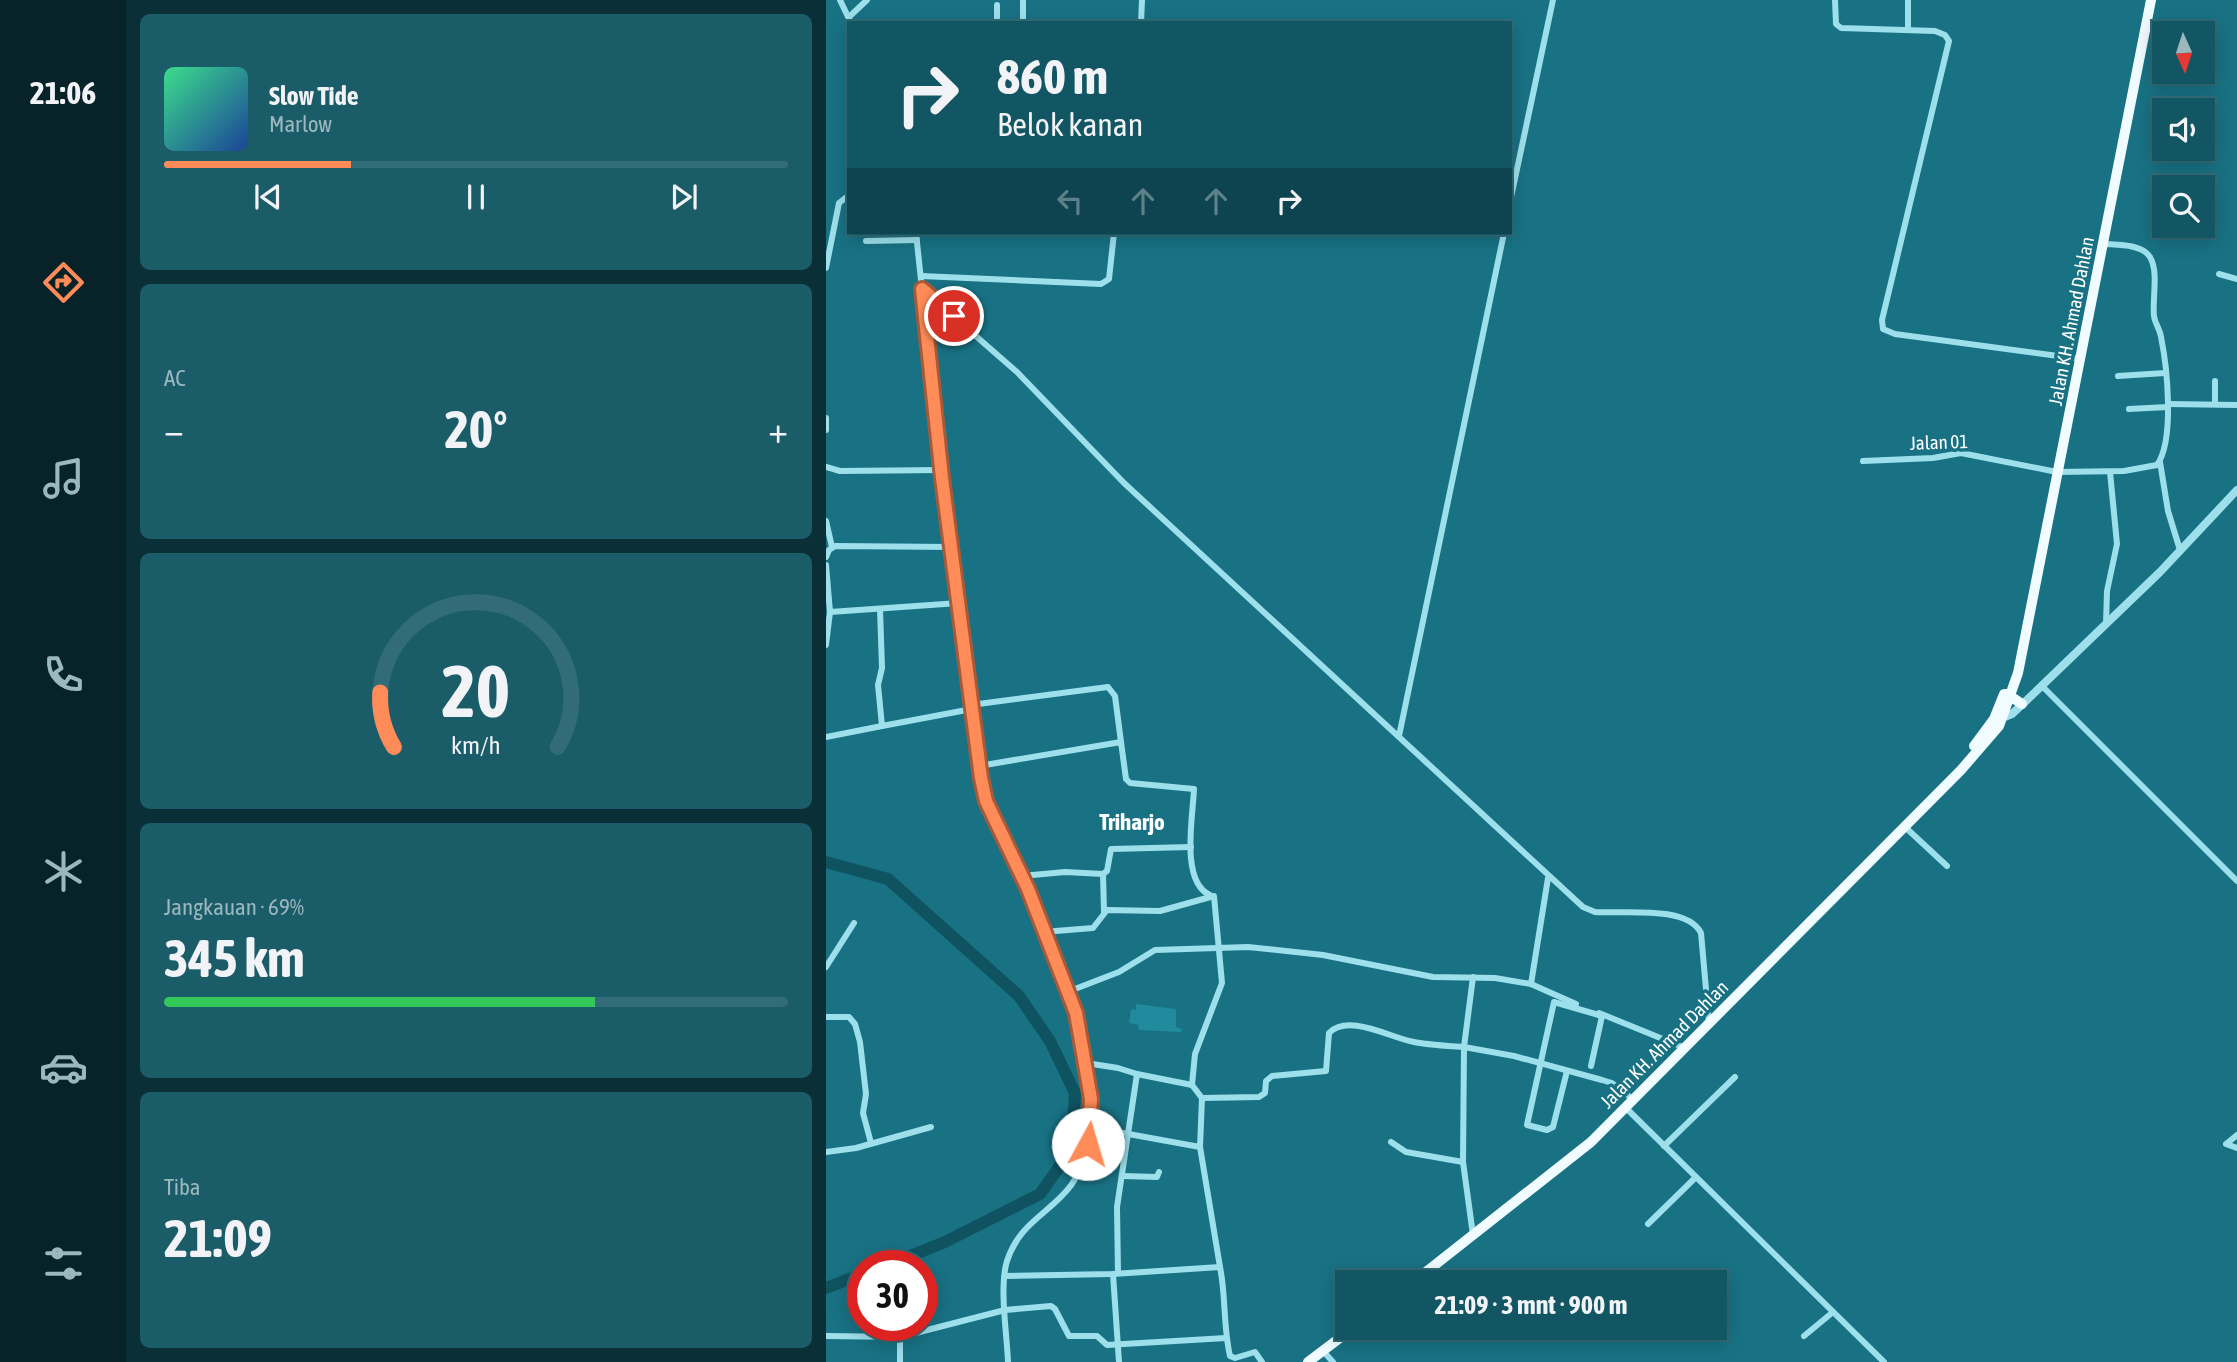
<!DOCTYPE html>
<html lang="id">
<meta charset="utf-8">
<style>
:root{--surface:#125663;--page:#1b5c69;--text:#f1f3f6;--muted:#9cb7be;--line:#316c78;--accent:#ff8b58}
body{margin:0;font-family:"Asap Condensed",sans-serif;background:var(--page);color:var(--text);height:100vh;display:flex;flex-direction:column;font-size:26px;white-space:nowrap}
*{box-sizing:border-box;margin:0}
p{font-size:23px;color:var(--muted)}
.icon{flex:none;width:38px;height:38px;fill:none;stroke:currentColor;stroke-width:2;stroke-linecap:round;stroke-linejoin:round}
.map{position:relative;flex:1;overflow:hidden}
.panel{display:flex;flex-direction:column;gap:14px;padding:14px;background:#0a2f36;width:700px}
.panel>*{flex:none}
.hud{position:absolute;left:21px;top:21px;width:665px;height:214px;border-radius:0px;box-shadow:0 4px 18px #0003,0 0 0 2px var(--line);background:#125663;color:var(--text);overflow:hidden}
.needle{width:46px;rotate:177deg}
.fabs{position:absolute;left:1326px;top:21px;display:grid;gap:14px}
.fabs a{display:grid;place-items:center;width:63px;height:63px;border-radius:0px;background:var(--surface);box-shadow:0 4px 18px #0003,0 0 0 2px var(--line);font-size:35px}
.speed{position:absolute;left:21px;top:1250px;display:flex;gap:14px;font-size:35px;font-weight:700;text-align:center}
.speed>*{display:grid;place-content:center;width:91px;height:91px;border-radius:50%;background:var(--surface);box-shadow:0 4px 18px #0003,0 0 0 2px var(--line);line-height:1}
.speed .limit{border:10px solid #d22;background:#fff;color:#111}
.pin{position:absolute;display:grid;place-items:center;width:60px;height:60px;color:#fff;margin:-30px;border:4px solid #fff;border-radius:50%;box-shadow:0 2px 7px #0007}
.me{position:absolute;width:77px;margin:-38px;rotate:6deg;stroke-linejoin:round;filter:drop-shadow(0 0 5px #0008)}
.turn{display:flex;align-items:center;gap:24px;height:147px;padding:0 35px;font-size:32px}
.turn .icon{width:91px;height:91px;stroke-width:2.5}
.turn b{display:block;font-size:49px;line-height:60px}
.lanes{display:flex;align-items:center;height:66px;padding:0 35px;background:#0003;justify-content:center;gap:35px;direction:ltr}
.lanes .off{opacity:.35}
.big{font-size:52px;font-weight:700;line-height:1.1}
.panel .tile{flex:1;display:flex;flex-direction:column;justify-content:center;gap:10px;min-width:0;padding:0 24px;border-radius:10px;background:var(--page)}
.panel .dial{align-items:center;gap:0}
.dial svg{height:182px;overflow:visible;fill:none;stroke:var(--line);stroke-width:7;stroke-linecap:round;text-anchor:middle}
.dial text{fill:var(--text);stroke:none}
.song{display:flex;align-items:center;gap:21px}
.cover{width:84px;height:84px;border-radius:10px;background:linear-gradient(135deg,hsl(150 70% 55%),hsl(220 70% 35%))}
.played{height:7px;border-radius:4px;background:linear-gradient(90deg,var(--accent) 30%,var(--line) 30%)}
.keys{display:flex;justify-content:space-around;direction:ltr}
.heat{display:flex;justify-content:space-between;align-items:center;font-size:38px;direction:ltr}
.charge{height:10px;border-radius:5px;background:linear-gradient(90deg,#34c759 69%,var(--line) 0)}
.trip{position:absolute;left:509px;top:1270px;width:392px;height:70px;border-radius:0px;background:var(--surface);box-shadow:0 4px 18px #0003,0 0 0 2px var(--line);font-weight:700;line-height:70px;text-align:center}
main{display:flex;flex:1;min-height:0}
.menu{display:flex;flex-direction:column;width:126px;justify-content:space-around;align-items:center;background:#072228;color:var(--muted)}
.menu .icon{width:49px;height:49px}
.menu .on{color:var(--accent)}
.menu b{font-size:32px;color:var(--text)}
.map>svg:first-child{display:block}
.green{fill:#218b9d}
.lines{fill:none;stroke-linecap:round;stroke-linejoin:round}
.river{stroke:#0f5361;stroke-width:12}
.minor{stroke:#9de0ec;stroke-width:6}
.tertiary{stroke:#9de0ec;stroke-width:8}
.trunk{stroke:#f0fcff;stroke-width:10}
.route-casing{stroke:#a65a39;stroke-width:18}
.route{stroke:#ff8b58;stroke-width:12}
.labels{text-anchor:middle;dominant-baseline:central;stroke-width:7;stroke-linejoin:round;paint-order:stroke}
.street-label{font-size:19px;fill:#fff;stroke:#187284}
.quarter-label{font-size:23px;font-weight:bold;fill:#fff;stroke:#187284}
</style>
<main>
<nav class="menu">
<b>21:06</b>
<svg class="icon on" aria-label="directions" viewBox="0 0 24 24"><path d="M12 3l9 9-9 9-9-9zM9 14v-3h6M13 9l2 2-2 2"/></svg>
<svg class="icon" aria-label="music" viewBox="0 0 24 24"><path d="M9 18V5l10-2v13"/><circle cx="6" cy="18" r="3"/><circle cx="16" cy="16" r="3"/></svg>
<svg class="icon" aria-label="phone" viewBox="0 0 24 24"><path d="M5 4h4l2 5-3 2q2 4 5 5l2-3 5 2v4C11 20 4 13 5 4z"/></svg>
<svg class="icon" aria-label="climate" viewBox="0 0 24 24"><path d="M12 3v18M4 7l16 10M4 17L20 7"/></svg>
<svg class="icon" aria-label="car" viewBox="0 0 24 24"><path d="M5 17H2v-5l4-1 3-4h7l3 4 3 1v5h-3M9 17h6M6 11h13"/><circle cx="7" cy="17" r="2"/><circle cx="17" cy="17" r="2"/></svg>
<svg class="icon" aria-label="filters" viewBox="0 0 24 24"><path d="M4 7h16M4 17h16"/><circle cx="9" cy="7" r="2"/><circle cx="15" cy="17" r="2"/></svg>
</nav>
<section class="panel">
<div class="tile">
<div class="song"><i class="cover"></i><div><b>Slow Tide</b><p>Marlow</p></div></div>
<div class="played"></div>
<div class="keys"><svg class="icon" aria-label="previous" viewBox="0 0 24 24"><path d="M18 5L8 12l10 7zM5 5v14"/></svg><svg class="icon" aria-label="pause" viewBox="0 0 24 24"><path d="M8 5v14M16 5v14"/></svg><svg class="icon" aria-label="next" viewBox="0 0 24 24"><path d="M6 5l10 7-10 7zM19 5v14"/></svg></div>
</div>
<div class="tile"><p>AC</p>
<div class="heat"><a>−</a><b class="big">20°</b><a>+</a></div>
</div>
<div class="tile dial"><svg viewBox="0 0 100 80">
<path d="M14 69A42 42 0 1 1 86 69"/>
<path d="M14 69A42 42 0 0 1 8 45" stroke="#ff8b58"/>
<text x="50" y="56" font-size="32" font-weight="700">20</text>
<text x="50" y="72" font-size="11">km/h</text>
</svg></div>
<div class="tile"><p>Jangkauan · 69%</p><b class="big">345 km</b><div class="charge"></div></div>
<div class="tile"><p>Tiba</p><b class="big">21:09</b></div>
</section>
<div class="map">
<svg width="1411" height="1362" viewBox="0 0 1411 1362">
<rect width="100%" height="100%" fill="#187284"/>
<!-- green -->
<path class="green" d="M310,1004L350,1009V1027L356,1029L355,1032L313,1030L312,1025L303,1023L305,1009L310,1010Z"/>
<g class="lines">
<!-- river -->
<g class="river">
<path d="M0,862L62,879L193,996L224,1041L249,1093L246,1149L214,1194L119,1242L62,1265"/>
<path d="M0,1288L37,1274"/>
</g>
<!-- minor -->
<g class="minor">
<path d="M14,0L25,23"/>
<path d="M197,0V23"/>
<path d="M1009,0L1010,24L1015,28L1109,31L1119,35L1123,41L1056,320L1057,329L1069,334L1255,359"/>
<path d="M1082,0V30"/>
<path d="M23,17L41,0"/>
<path d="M171,23V5"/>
<path d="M315,23L316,0"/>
<path d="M684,202L727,0"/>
<path d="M90,233L116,478L155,778C162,809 178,836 192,866C203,890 210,916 220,940C246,1005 273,1070 262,1141C252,1211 199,1206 181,1261C173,1287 181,1334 182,1362"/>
<path d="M40,241L91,240"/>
<path d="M0,268L13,203L23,195"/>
<path d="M1393,274L1411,279"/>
<path d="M95,276L275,284L283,279L288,233"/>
<path d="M96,289L191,372L298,483L757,907L769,912C797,914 861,905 875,933L883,1023"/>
<path d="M1292,376L1339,373"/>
<path d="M1342,404L1411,405"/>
<path d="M1389,404V381"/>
<path d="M1303,409L1342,407"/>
<path d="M0,418V430"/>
<path d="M1037,461L1107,458L1135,453L1231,472L1298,471L1331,465C1349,440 1341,366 1335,337C1334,329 1329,324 1328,316C1326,299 1333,272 1324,257C1316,244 1292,245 1278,244"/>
<path d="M1334,462L1342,511L1354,550"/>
<path d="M0,467L14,471L115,470"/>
<path d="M0,521L6,547"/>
<path d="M0,557L3,550L9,546L125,547"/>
<path d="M0,565L4,612L133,603"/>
<path d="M54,609L56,668L52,685L56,726L146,709"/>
<path d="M1280,624L1281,591L1291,544L1284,472"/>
<path d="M0,645L4,612"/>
<path d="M1216,686L1411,881"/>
<path d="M145,705L282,687L289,696L295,742"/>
<path d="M573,736L678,233"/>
<path d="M0,737L56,726"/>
<path d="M153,766L295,742L300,779L304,783L368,789C367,816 354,882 384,895"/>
<path d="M1079,827L1121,866"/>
<path d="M277,874L278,912"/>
<path d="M196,876L239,872L277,874L281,871L285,849L365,847"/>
<path d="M722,878L705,984L750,1004"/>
<path d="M217,932L267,928L281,910L334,911L388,896L396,983L369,1054L366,1085"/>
<path d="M0,967L28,923"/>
<path d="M241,992L293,972L329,950L422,947L497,955L607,977L669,978L705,984"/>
<path d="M773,1013L859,1048"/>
<path d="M0,1017H23L29,1024L34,1042L40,1094L37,1113L45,1143"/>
<path d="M260,1063L292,1068L311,1074L291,1207L292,1273"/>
<path d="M741,1071L727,1127L721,1130L701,1125L728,1002L776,1016L765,1066"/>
<path d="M376,1098L433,1097L439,1093L440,1081L446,1076L500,1071L503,1033C522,1013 565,1038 588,1042C604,1045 621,1046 638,1047L647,977"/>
<path d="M800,1108L1058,1362"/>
<path d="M264,1127L374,1147L376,1098L366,1085L311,1074"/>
<path d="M1411,1135L1400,1144L1411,1148"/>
<path d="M565,1142L580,1152L637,1162"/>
<path d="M838,1146L909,1077"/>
<path d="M374,1147L394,1267"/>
<path d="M0,1152L30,1148L105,1127"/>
<path d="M297,1176L331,1177L333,1172"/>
<path d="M822,1224L870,1177"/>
<path d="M647,1235L637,1162L638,1047L688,1056L776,1080L786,1083L808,1100"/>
<path d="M287,1274L293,1362"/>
<path d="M179,1276L287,1274L394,1267C400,1296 397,1326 404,1356L409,1358L429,1352L436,1362"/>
<path d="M0,1336L74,1337L179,1310L225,1306L229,1309L243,1336H271L281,1345L400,1338"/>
<path d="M978,1336L1007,1312"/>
<path d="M74,1337V1362"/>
<path d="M497,1351L507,1362"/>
</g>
<!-- tertiary -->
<path class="tertiary" d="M1174,719L1186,714L1202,699L1334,572L1411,490"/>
<!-- trunk -->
<g class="trunk">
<path d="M1181,694L1196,704"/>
<path d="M1148,746L1168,719L1178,694"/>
<path d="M586,1283L765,1142L1135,770L1173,726L1192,673L1325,0"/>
<path d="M482,1362L527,1328"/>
</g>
</g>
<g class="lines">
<defs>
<path id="route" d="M128,316L96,289L116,478L155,778L160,801L202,889L250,1013L265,1099L262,1144"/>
</defs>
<!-- route casing -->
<use href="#route" class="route-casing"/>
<!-- route -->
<use href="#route" class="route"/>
</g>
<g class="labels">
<!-- street labels -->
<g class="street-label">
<text transform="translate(1245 321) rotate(-79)">Jalan KH. Ahmad Dahlan</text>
<text transform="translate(1113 442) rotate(-2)">Jalan 01</text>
<text transform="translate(838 1044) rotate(-45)">Jalan KH. Ahmad Dahlan</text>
</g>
<!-- quarter labels -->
<g class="quarter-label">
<text x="306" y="822">Triharjo</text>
</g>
</g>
</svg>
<div class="fabs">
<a><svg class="needle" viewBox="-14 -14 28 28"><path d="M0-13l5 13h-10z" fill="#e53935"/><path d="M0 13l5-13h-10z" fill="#9cb7be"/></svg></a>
<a><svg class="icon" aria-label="sound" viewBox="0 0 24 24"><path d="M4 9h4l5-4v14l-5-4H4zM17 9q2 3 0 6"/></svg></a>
<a><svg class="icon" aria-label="search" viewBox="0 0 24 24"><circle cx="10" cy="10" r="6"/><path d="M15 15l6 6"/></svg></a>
</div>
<div class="speed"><div class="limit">30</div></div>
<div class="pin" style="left:128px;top:316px;background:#d93025"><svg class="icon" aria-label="arrive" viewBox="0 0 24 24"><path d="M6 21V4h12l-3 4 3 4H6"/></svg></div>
<svg class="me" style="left:262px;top:1144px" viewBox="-20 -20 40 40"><circle r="19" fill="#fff"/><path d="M0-13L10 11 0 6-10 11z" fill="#ff8b58"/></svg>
<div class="trip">21:09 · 3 mnt · 900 m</div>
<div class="hud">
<div class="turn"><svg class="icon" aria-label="right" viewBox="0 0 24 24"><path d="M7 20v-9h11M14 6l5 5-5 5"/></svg><div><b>860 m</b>Belok kanan</div></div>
<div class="lanes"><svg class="icon off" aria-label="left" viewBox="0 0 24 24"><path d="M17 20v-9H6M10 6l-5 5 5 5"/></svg><svg class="icon off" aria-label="ahead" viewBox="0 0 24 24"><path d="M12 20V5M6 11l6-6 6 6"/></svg><svg class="icon off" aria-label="ahead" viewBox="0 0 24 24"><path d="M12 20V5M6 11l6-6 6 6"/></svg><svg class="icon" aria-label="right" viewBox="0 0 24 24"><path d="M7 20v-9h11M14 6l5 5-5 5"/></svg></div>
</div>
</div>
</main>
